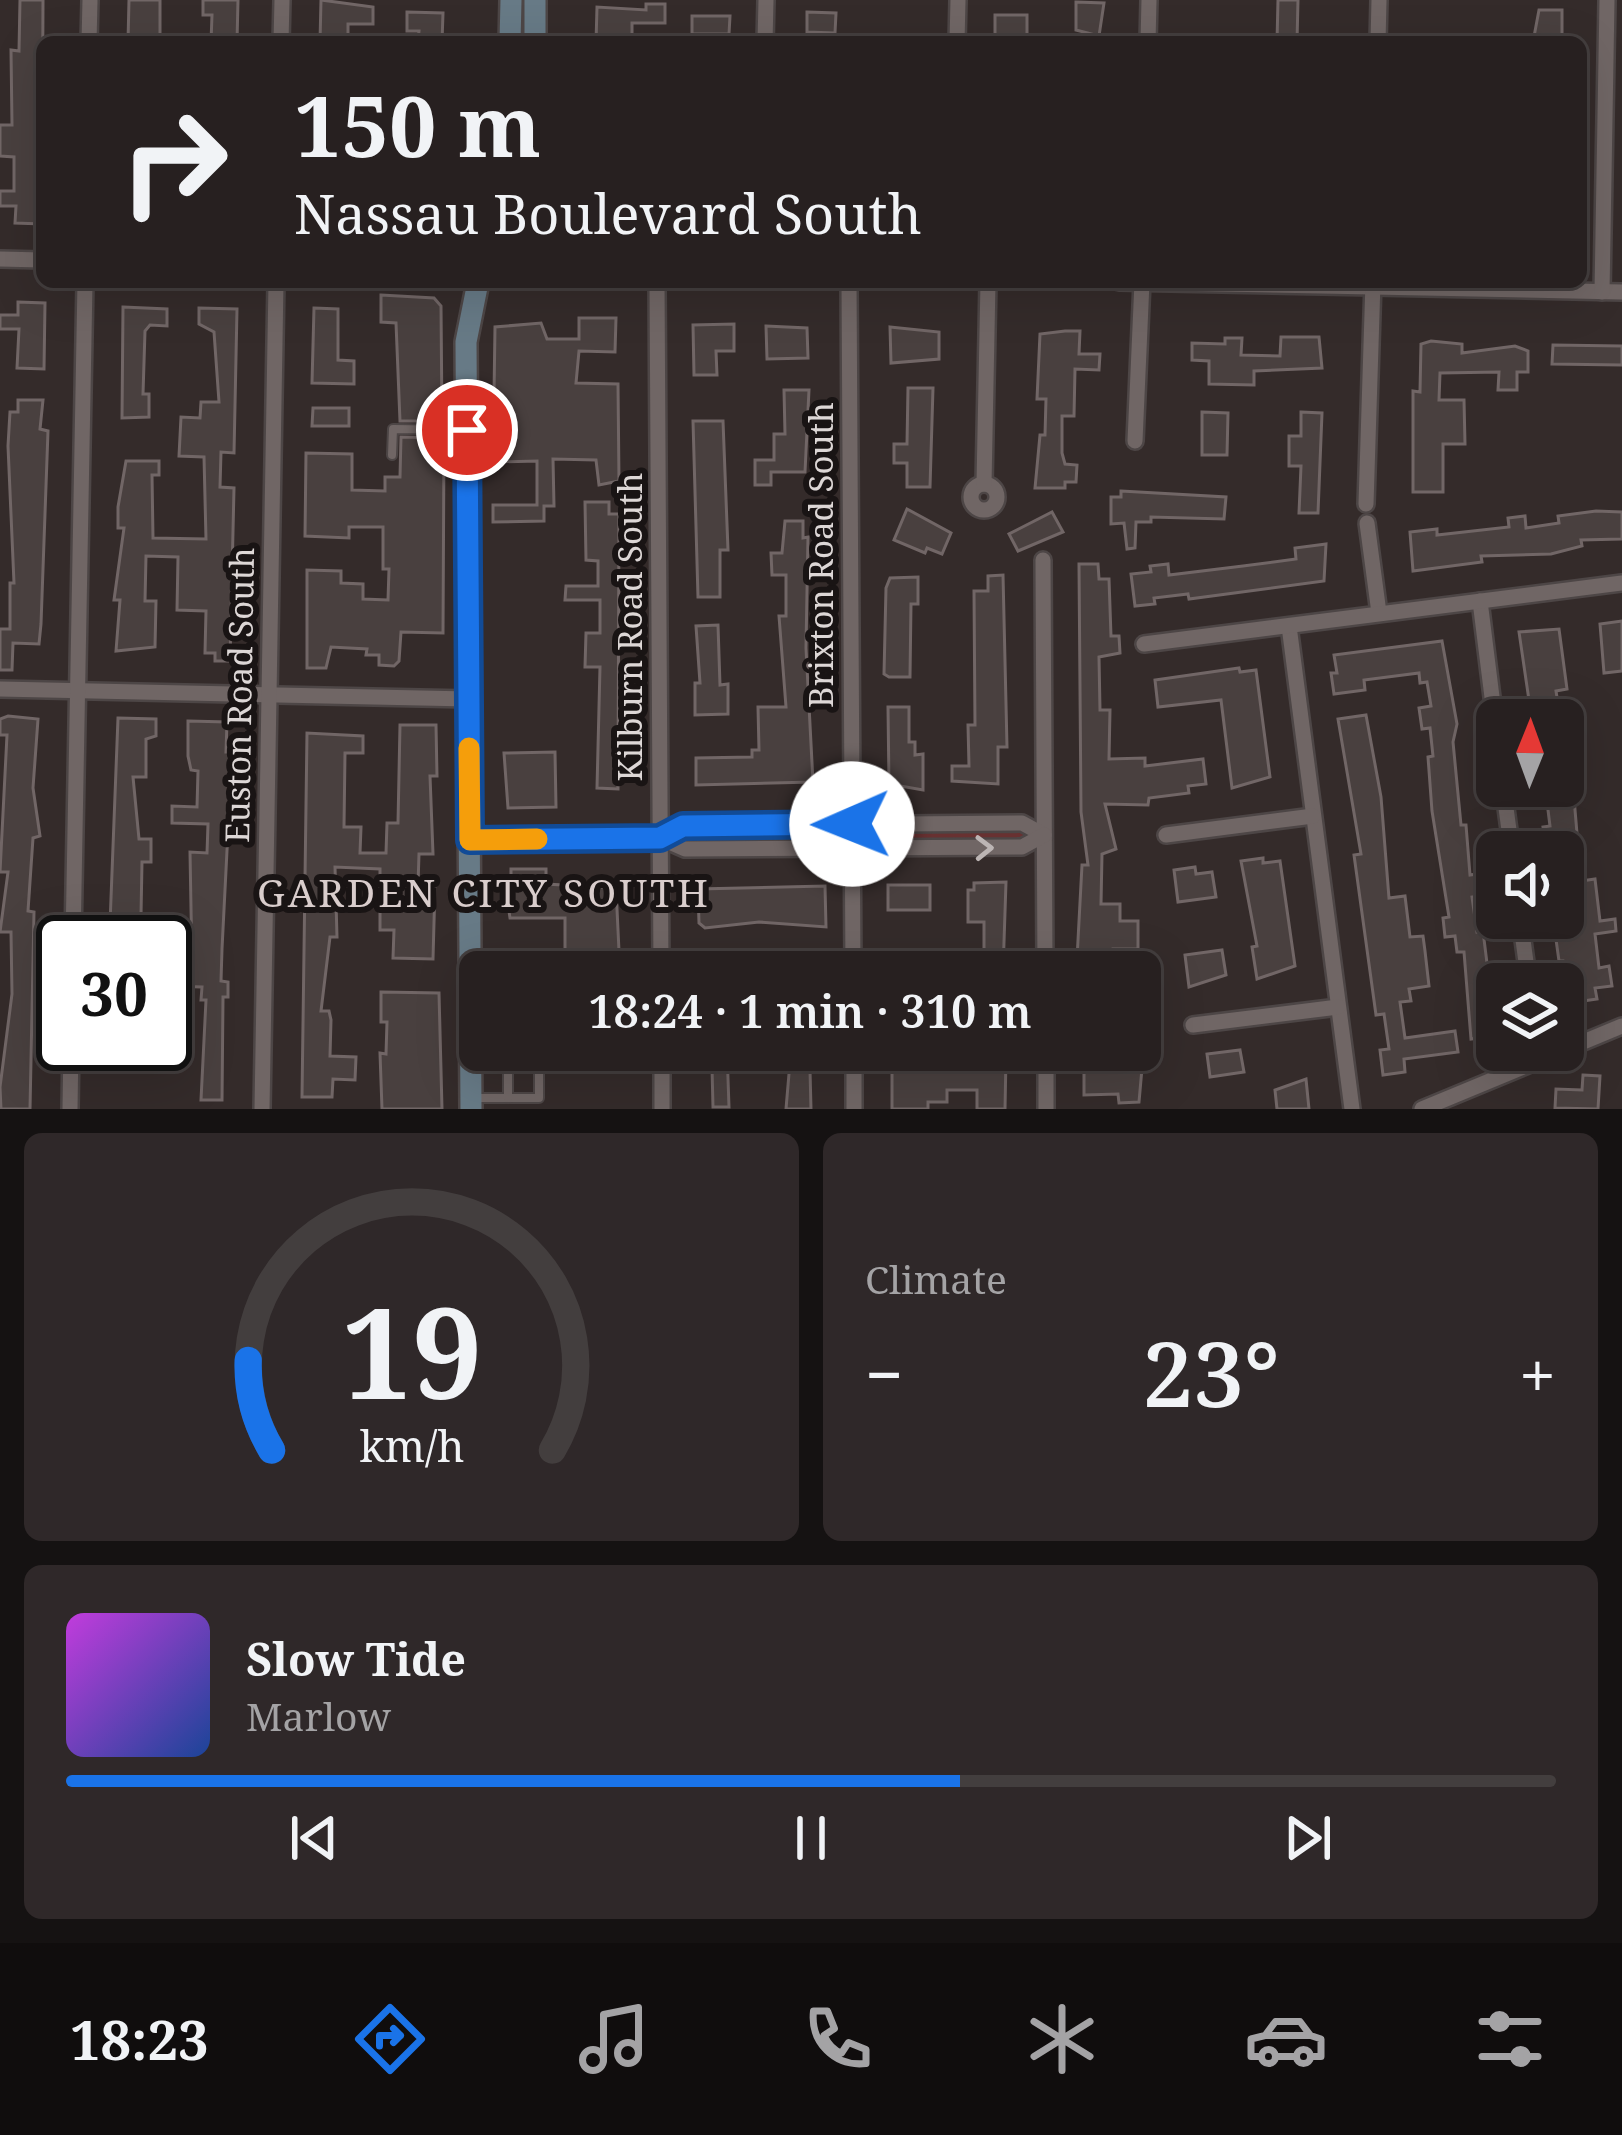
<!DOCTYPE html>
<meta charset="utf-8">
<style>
:root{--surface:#272020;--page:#2f2829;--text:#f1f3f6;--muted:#a4a3a5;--line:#433e3e;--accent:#1a73e8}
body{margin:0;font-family:"Noto Serif",serif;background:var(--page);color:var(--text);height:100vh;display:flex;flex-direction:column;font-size:45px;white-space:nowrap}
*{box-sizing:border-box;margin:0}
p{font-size:39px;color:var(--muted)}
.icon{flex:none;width:66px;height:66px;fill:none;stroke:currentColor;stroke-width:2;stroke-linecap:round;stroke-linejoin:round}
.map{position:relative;height:1109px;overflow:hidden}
.drawer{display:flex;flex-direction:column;gap:24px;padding:24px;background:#151212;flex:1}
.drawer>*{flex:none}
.guide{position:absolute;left:36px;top:36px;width:1551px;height:252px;border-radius:18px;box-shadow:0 12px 48px #0002,0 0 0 3px var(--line);background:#272020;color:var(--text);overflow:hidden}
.needle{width:78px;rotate:1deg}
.controls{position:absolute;left:1476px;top:699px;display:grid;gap:24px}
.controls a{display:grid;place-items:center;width:108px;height:108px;border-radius:18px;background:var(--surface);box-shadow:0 12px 48px #0002,0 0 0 3px var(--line);font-size:60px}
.speed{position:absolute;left:36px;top:915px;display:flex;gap:24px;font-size:60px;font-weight:700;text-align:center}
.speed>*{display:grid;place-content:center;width:156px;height:156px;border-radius:50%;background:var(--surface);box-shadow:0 12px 48px #0002,0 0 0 3px var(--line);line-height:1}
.speed .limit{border:6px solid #111;border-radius:18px;background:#fff;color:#111}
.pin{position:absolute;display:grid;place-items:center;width:102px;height:102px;color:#fff;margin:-51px;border:6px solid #fff;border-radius:50%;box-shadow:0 3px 12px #0007}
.me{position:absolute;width:132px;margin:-66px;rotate:269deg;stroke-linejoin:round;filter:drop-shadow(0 0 9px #0008)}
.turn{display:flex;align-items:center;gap:42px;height:252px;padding:0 60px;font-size:54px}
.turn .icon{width:156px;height:156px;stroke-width:2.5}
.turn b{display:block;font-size:84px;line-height:102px}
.big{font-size:90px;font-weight:600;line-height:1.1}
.drawer .widget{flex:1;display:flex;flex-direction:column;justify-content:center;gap:18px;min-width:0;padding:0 42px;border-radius:18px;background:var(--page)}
.drawer .dial{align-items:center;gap:0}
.dial svg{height:312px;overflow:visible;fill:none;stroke:var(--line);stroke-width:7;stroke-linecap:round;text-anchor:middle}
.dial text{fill:var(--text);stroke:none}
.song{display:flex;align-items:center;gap:36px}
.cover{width:144px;height:144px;border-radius:18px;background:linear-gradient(135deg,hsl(290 70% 55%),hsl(220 70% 35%))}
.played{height:12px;border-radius:6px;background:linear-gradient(90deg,var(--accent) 60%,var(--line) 60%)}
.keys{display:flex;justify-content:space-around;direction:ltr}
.heat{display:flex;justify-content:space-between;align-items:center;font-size:66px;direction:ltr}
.drawer .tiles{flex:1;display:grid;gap:24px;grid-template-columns:1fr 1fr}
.widget:last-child{grid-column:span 2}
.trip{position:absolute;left:459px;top:951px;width:702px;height:120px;border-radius:18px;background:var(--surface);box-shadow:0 12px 48px #0002,0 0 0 3px var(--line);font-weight:600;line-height:120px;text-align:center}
.tabs{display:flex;height:192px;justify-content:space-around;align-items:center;background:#100d0d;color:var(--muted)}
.tabs .icon{width:84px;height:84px}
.tabs .on{color:var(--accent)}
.tabs b{font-size:54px;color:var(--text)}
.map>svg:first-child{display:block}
.green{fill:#683131}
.building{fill:#49403f;stroke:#716666;stroke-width:3}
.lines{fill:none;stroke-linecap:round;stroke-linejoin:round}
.service-casing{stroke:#4d4646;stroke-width:12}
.minor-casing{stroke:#4d4646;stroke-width:20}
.secondary-casing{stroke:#4d4646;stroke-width:26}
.service{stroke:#706665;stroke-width:8}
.minor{stroke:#706665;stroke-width:15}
.secondary{stroke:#677a86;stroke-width:21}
.oneway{stroke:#bcb5b4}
.route-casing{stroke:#114b97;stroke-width:30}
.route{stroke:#1a73e8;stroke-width:21}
.slow{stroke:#f59e0b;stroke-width:21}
.labels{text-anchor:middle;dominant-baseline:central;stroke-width:12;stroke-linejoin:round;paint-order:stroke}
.street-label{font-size:33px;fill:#ddd7d6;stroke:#191414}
.quarter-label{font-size:39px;letter-spacing:3px;fill:#d9cdcc;stroke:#191414}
</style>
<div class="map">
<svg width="1622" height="1109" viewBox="0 0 1622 1109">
<rect width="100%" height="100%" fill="#342b2a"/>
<!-- green -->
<path class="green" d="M1022,823L1044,835L1022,847L685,849L660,838L684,826Z"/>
<!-- building -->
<g class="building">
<path d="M20,0H43L42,224L15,223L16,206H0V191H14V157L0,156V125H12L11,50L19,51Z"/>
<path d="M129,0H160V42H128Z"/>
<path d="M203,0H238L237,42H211L212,15H203Z"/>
<path d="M321,0L373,7V24H348V42H320Z"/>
<path d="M1278,0H1298L1297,42H1277Z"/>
<path d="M1076,2L1104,3L1099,36L1076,30Z"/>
<path d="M646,4H665V23H632V39L596,42L597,7L646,10Z"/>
<path d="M1539,10H1562V42H1533Z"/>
<path d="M407,12L443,13L442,42H418L419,31H407Z"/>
<path d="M807,12L836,13L835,33L807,32Z"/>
<rect x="995" y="15" width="32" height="27"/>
<path d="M692,16H730L729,34H692Z"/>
<path d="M381,295L434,298L441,306L442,421H400L396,323L381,322Z"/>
<path d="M18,302L45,303L44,369L17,368L19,329H0V315H18Z"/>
<path d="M123,307L167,309V326L150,325L145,331L143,394H149V417L122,418Z"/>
<path d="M199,308L237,309L234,453L221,452L220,487L234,488L230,661H215V653H205L206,611L177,610L178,557L146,556L145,601H156L155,647L116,651L120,600H114L124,528H118V507L126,461H159V475H152L153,538L206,539L204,457L179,456L181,417L200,418L201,402H219L214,332L199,324Z"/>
<path d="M314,308L338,309V360L354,361V384L312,383Z"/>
<path d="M579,318H616L615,352L579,351L576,383L618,384L619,481L599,485L596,460L553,459L554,506H544V521L493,522V505H537V461L493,462L495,327L541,323L547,339H579Z"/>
<path d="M734,324V351H716L717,375H694L693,325Z"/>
<path d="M766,326L807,328L808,358L767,359Z"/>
<path d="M890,327L939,332V359L891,363Z"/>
<path d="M1065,331H1080L1079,354H1100L1099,370L1075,369L1074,416H1062V453L1065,464L1077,465L1076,482H1065V488H1035L1040,435H1045L1046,399H1037L1040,334Z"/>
<path d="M1281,337H1319L1322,368L1254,371V385L1209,384V361L1192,360V343L1225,344V338H1242L1241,355L1280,356Z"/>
<path d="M1431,341L1462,344V353L1515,346L1528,351V372H1517V390H1498L1499,372L1440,373L1439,400H1464L1465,444H1443V492H1413V391L1420,392L1421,344Z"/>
<path d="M1553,345L1622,346V365L1552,364Z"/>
<path d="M908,388H933L930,487H907V463H894V444H907Z"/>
<path d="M784,390H809L805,472H771V485H755V460H774V434H785Z"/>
<path d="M18,400H43L40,429L48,431L41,624L39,644L13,643L12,670H0V629H10V583H14L8,446L10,412H18Z"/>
<path d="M313,408H349V426H312Z"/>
<path d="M1202,412L1228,413L1227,455H1202Z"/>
<path d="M1301,412L1322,413L1318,513H1299L1301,466H1289V436H1301Z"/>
<path d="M693,421H723L728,550H720V597H698Z"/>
<path d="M401,437L444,438L443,633L401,632L399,661L394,666L379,665V655H366L367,649L331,647L326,668H307V570L341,571V583L363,584V599L388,600L389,569H383V527H349V538L305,536L306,453L352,454V490L385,491V477H400Z"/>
<path d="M1121,491L1226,497L1224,519L1151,517V522H1136L1135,548L1127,549L1124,523L1111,524V497H1121Z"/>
<path d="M585,502H609V514H619L618,789L597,788L600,667H585L586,633H600V600H565L566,586H598V561L586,560Z"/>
<path d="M907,509L951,533L942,554L927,548L925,553L894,540Z"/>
<path d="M1596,511L1622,512V539L1581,540L1582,546L1551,554L1481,556L1482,562L1413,571L1410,532L1437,529V535L1509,527L1508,518L1525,516L1526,528L1559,523L1558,516Z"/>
<path d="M1052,512L1063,532L1018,551L1009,534Z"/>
<path d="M785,521H803V538L808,537L806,648L813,782L696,785V758L752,757V750H759L758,707H786L779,616H786V575H772L771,553H782Z"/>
<path d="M1326,544L1324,581L1189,599L1188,594L1154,598L1155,604L1135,606L1131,574L1151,572L1150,566L1168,564L1169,575L1243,566L1296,559L1295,548Z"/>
<path d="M1079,564H1098L1099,579H1109L1111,636H1119L1120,653L1099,657L1100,710H1110L1109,759L1145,758V766L1203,759L1206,784L1188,786L1189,793L1149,798L1148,805L1105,804L1116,849L1102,854L1101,904H1120V921H1138V949H1113L1112,972H1085L1084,959H1077L1082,865H1088L1081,812Z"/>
<path d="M1003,575L1007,747H998V784L952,781V766H969L968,725H975L974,591H988V576Z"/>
<path d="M918,577V604H911L910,677H889L884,674L886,588L890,578Z"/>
<path d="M1622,621V671L1604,673L1600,624Z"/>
<path d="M718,625L720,685L728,684V714L695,715V683H700L696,626Z"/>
<path d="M1559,629L1567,689L1556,691L1559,710L1531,714L1519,632Z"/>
<path d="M1442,641L1457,724L1453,742L1461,825H1466L1470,875L1477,874L1480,896L1472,897L1477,932L1483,931L1496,1036L1471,1039L1464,952H1457L1455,936L1445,937L1443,918L1449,917L1432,811L1428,757L1433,756L1430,728L1422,729L1419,708L1431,706L1427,682L1420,683L1419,673L1364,680L1365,690L1334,694L1331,673H1337L1334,655Z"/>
<path d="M1239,668L1240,672L1256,670L1270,777L1232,788L1221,700L1158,707L1155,680Z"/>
<path d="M888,707H909V742H915V755L923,754V790L889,784Z"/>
<path d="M1366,715L1381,797L1389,898L1405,896L1410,937L1423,936L1425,951L1429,986L1409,989L1411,1001L1400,1002L1405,1038L1455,1031L1458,1052L1404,1059L1405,1072L1383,1075L1380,1050L1389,1049L1384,1014L1376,1015L1354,855L1361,854L1338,719Z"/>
<path d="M8,716L38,719L33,788L40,836L33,838L28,911L34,912L30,1109H1L0,1087L12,994L11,932H0L8,872H0L7,735H0V719Z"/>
<path d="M118,718L156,719V736L146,739V777H133L139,839H151V862H142L141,915H148L147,937L115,936V925L110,924Z"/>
<path d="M188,721L227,722L226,752H232L222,949L221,981L228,982V997H223L222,1100H201L206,1000H201L202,987L168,986L169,963L192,964L190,852L207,853L208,824L172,823V806L197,807L198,771L191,770L188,756Z"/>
<path d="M400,725H436L437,776H430L433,854H419L418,885L435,886L433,959L393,958L394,930H380V869L335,867L337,937H330L321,1011H329L331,1020L330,1056L356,1057L355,1080L333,1079L332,1097H302L307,733L363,736V753H345L344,827H361L360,853H386L387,823H398Z"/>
<path d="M555,752L556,807L508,808L504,753Z"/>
<path d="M1545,786H1573L1581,881L1595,879L1600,921L1615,919L1616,931L1595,934L1599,968L1609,966L1612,986L1595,988L1597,999L1569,1003L1563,961H1559L1553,918H1563V852H1549L1546,846L1543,827L1550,826Z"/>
<path d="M1263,858V863L1280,861L1295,966L1257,979L1252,947L1257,946L1241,861Z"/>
<path d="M1195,867L1196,874L1212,872L1216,897L1178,902L1174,870Z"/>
<path d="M511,869H546V884L616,888L620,972H582L583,963H565V918H510L505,884H511Z"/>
<path d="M1006,882L1003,972H976V950H984V922H968V890H974V883Z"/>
<rect x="888" y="885" width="42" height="25"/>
<path d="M825,886L826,927L759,922L705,928L699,923L698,889Z"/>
<circle cx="713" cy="962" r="12"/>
<path d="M1222,950L1226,975L1189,987L1185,955Z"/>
<path d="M760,952H815V967L811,972H760Z"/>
<path d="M381,992L439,993L442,1109H382L380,1053L386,1054L387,1022H381Z"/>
<path d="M108,1044H146V1059L107,1060Z"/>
<path d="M701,1050H727L729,1107H713L712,1068H701Z"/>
<path d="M892,1050H968V1057H1006L1005,1109H977V1090H947V1102H928V1109H892Z"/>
<path d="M1084,1050L1143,1057L1139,1102L1119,1103L1118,1094L1084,1095Z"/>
<path d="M1240,1050L1244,1072L1210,1077L1207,1054Z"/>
<path d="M790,1062H806L810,1070L811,1109H786Z"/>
<path d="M1583,1075L1600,1076L1598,1109L1555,1108L1556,1089L1582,1090Z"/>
<path d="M1306,1079L1309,1109H1277L1275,1090Z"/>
</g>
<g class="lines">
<defs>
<g id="service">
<path d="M392,455L393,429L465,430"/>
<path d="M473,1098H539V1050"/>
<path d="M508,1098V1050"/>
</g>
<g id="minor">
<path d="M89,42L90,0"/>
<path d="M281,42L282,0"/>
<path d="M765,42L766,0"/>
<path d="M957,42L958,0"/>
<path d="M1148,42L1149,0"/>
<path d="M1378,42L1379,0"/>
<path d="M0,259L42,260"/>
<path d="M657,282L661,972"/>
<path d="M849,282L853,972"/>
<path d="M1119,282L1622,292"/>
<path d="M1602,292L1607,0"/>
<path d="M1135,441L1142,282"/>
<circle cx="984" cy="497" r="13"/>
<path d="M984,484L988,282"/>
<path d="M1366,504L1373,282"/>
<path d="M1367,523L1379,613"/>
<path d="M1043,560L1045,972"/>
<path d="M1480,601L1497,737"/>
<path d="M1289,626L1352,1109"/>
<path d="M1144,644L1622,583"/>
<path d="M0,689L469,699"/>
<path d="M1503,786L1512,852"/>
<path d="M1166,835L1313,816"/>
<path d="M660,838L684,826L1022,823L1044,835"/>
<path d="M470,840L660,838L685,849L1022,847L1044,835"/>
<path d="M1520,918L1529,984"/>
<path d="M73,942L85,282"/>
<path d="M1193,1025L1338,1007"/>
<path d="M662,1050V1109"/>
<path d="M854,1050V1109"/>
<path d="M1046,1050V1109"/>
<path d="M70,1109L71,1044"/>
<path d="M262,1109L276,282"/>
<path d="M1422,1109L1622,1026"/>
</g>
<g id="secondary">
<path d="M510,42L511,0"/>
<path d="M535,42V0"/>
<path d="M471,1109L466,342L478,282"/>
</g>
</defs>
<!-- service casing -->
<use href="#service" class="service-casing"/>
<!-- minor casing -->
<use href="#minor" class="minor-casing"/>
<!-- secondary casing -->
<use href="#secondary" class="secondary-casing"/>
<!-- service -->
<use href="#service" class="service"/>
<!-- minor -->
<use href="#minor" class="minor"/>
<!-- secondary -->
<use href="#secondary" class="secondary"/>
</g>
<!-- one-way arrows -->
<defs><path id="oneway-chevron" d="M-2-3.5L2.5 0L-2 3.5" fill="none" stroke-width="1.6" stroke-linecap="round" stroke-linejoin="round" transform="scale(3)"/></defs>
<use class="oneway" href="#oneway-chevron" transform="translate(984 848) rotate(-1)"/>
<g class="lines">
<defs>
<path id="route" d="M467,430L470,840L660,838L683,826L852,824"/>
</defs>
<!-- route casing -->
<use href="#route" class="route-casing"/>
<!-- route -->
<use href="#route" class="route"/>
<!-- slow -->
<path class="slow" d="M469,748L470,840L537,839"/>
</g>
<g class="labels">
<!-- street labels -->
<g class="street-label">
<text transform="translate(820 555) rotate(-90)">Brixton Road South</text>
<text transform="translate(629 627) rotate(-90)">Kilburn Road South</text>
<text transform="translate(239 695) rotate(-89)">Euston Road South</text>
</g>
<!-- quarter labels -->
<g class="quarter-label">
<text x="484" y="891">GARDEN CITY SOUTH</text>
</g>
</g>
</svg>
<div class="controls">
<a><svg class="needle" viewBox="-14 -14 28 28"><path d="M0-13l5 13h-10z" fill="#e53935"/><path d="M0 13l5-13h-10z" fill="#a4a3a5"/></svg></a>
<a><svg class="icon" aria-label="sound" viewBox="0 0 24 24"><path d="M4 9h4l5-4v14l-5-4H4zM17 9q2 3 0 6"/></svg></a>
<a><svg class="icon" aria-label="layers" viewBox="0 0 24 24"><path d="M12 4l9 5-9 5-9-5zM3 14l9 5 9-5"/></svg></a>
</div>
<div class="speed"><div class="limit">30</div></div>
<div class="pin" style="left:467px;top:430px;background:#d93025"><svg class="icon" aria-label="arrive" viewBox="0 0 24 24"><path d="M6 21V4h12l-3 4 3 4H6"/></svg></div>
<svg class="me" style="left:852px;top:824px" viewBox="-20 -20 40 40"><circle r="19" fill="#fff"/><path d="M0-13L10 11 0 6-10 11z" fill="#1a73e8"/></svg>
<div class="trip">18:24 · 1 min · 310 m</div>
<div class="guide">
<div class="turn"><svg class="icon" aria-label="right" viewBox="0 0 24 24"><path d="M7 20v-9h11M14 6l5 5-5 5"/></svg><div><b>150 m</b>Nassau Boulevard South</div></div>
</div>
</div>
<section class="drawer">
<div class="tiles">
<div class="widget dial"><svg viewBox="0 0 100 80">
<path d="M14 69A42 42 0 1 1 86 69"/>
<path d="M14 69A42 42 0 0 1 8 46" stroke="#1a73e8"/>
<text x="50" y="56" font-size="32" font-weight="700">19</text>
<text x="50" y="72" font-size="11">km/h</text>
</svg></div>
<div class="widget"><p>Climate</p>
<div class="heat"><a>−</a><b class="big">23°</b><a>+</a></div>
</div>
<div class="widget">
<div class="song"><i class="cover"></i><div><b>Slow Tide</b><p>Marlow</p></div></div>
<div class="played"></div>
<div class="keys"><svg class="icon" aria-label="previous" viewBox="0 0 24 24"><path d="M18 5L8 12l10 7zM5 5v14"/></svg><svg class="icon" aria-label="pause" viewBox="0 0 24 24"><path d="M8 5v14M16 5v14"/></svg><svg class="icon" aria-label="next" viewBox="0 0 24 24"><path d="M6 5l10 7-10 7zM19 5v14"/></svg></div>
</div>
</div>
</section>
<nav class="tabs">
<b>18:23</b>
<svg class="icon on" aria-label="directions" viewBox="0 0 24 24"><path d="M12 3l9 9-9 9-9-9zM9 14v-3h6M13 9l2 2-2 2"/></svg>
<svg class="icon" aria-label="music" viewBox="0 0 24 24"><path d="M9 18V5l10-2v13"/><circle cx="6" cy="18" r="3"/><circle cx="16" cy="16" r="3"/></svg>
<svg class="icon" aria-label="phone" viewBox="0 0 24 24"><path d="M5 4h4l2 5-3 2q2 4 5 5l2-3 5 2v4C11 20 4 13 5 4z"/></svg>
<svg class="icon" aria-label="climate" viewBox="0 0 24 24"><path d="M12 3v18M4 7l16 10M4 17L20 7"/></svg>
<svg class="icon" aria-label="car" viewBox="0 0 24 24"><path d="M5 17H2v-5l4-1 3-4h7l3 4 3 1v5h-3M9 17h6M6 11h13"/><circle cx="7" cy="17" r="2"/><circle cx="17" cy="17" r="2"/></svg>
<svg class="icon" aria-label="filters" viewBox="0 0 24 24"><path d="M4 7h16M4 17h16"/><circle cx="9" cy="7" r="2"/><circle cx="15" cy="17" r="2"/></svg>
</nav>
